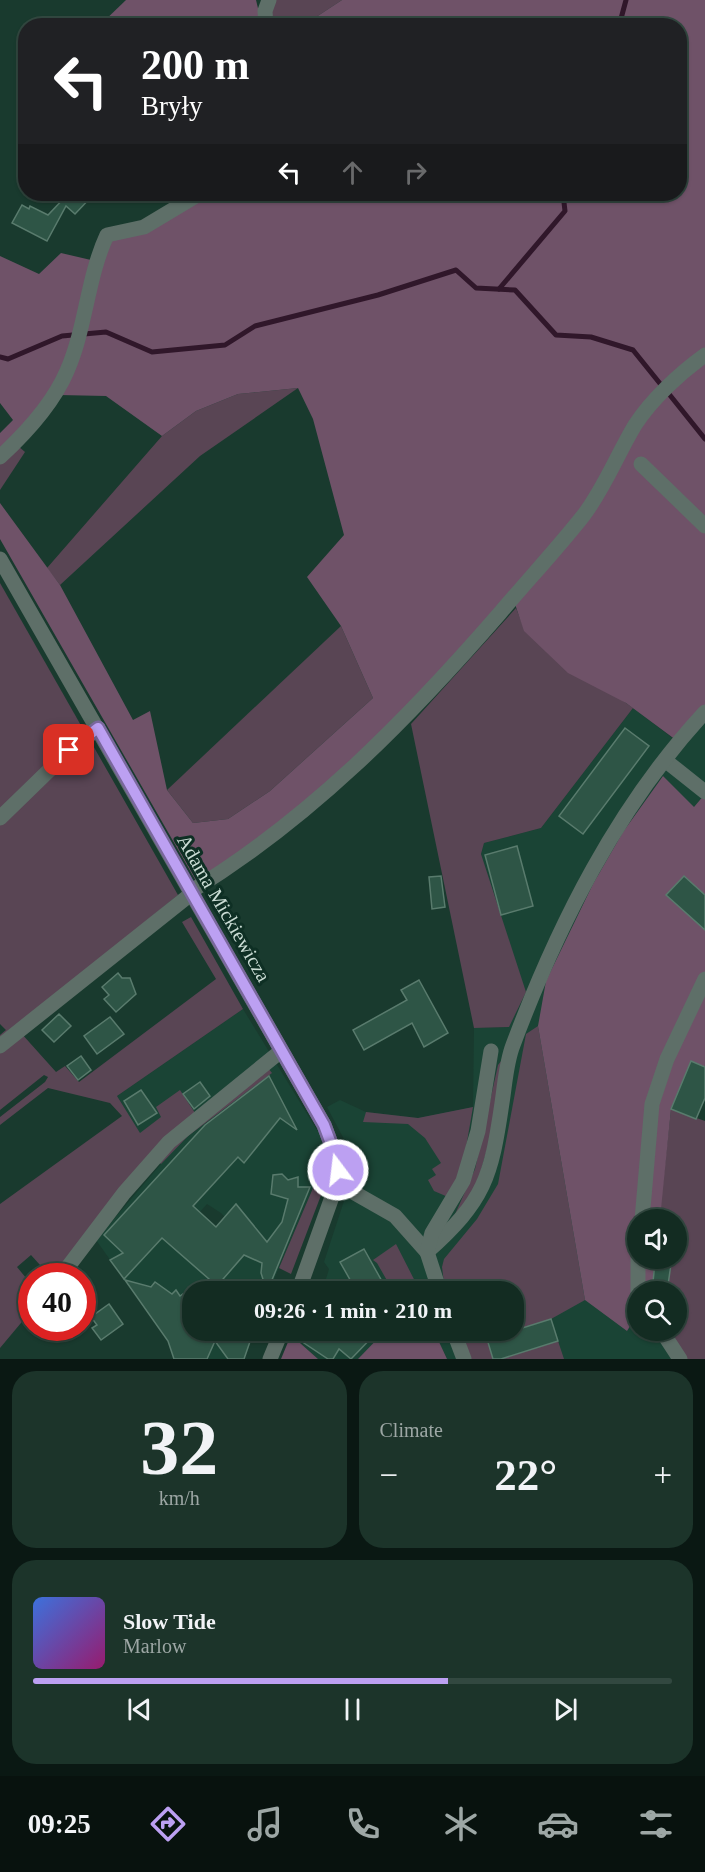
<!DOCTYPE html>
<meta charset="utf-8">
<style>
:root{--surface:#132c22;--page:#1c342a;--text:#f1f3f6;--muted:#9da7a5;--line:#324840;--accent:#bca0f2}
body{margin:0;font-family:"Times New Roman",serif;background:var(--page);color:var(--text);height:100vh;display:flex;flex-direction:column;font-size:22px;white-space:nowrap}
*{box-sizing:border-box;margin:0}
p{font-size:20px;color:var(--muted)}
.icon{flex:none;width:33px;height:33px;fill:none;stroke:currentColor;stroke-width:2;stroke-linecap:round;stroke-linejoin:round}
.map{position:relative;height:1359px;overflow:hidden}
.panel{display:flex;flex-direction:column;gap:12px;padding:12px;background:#0a1813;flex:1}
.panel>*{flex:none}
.hud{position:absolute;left:18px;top:18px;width:669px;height:183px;border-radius:24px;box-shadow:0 2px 4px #0004,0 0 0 2px var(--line);background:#202124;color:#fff;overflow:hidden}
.fabs{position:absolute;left:627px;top:1209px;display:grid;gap:12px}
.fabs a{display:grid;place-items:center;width:60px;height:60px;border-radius:50%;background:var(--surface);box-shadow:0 2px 4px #0004,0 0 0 2px var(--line);font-size:30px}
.speed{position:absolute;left:18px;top:1263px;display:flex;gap:12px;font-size:30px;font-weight:700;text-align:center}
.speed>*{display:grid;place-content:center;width:78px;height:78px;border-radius:50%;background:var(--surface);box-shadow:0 2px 4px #0004,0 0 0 2px var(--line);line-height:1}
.speed .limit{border:9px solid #d22;background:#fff;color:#111}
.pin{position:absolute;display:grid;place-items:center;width:51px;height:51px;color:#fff;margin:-26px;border-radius:12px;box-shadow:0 3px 9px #0006}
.me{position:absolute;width:66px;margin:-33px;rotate:345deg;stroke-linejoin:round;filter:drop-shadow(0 0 4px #0008)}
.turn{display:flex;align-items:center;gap:21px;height:126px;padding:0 24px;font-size:27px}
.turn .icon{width:78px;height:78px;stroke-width:2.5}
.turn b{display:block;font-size:42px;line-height:51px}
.lanes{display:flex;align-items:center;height:57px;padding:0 24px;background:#0003;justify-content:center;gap:30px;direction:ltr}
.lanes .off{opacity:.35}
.big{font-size:45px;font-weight:600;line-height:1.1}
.panel .widget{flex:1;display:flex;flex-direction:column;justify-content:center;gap:9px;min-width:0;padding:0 21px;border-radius:24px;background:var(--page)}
.panel .dial{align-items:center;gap:0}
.dial b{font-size:78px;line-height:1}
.song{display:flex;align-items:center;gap:18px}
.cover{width:72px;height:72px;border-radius:9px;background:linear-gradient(135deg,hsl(220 70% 55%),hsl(320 70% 35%))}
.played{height:6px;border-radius:3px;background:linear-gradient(90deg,var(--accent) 65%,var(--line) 65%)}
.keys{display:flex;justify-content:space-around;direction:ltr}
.heat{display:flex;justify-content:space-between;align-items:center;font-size:33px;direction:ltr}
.panel .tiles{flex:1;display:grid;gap:12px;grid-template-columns:1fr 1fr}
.widget:last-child{grid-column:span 2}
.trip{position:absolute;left:182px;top:1281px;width:342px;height:60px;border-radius:24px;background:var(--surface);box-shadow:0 2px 4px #0004,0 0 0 2px var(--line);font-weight:600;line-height:60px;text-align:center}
.dock{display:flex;height:96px;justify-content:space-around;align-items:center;background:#08120e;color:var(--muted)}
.dock .icon{width:42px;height:42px}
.dock .selected{color:var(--accent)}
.dock b{font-size:27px;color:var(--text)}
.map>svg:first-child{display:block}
.built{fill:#1a4435;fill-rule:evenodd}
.green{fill:#594554}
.forest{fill:#6f5268}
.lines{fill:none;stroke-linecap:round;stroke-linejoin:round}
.stream{stroke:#30172a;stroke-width:5}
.building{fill:#2e5546;stroke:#597b6d;stroke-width:1.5}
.minor{stroke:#5e6f68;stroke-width:15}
.route-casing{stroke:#7a689d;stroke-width:15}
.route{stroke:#bca0f2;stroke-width:10}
.labels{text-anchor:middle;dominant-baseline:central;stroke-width:6;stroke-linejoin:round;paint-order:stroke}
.street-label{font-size:20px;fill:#cadcd4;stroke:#0e2f24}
</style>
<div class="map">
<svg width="705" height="1359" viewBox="0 0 705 1359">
<rect width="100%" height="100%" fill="#193a2e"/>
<!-- built -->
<g class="built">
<path d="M633,708L679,743L705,712V794L694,808L663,776L623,832L626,1331L637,1315L638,1330H676V1220L691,1061L705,1067V1098L696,1119L705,1122V1359H447L434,1331L513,1330V1292H322L329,1269L324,1262L344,1201L351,1168L345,1141L327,1107L340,1100L366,1112L418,1118L473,1107L474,1028L509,1027L481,854L484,843L541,828Z"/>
<path d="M243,1009L323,1140L327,1152L311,1158L313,1188L269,1291L192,1292V1330L254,1331L244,1359H174L168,1341L96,1240L161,1164L151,1154L117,1096ZM207,1204L221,1213L246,1240L178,1236Z"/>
<path d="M305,1331H386L358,1359H318L300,1343Z"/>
</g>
<!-- green -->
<g class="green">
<path d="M274,0H342L304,25H271L269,16Z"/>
<path d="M298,388L200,456L60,585L47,568L162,436L196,411L238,394Z"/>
<path d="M18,446L25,452L0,490V464Z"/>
<path d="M0,583L83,729L0,814Z"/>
<path d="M516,608L525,631L633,708L541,828L484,843L481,854L526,992L509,1027L474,1028L411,724Z"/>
<path d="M341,626L373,698L270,791L228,819L193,823L167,790Z"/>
<path d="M91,742L178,895L0,1041V1035L6,1030L0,1024V823L61,763Z"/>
<path d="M191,917L243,1009L117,1096L140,1133L161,1117L156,1107L180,1090L195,1113L268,1068L272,1073L188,1136L161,1164L154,1157L57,1276H48L49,1275L31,1255L17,1267L31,1284V1311L0,1348V1204L122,1116L110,1103L48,1088L0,1125V1117L45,1082L48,1077L44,1075L0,1110V1051L21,1033L56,1072L65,1066L79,1082L216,979L182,922Z"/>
<path d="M538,1026L585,1300L551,1319L487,1339L493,1359H469L459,1331L513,1330V1292L445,1291L442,1267L444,1259L477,1219L498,1184L526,1034Z"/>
<path d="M502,1060L494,1125L475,1191L453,1219L475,1169L498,1065Z"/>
<path d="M473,1107L463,1165L448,1197L434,1191L428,1180L436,1175L432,1169L441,1163L425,1138L408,1124L363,1122L366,1112L418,1118Z"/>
<path d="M671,1109L705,1121V1359H685L666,1331L676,1330V1292H651L655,1259L676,1258V1220L659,1219Z"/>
<path d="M317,1156L324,1172L323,1190L291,1274L279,1268L313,1188L310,1158Z"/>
<path d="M396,1244L420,1291H393L377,1263L373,1260Z"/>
<path d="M558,1341L564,1359H501Z"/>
</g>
<!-- forest -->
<g class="forest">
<path d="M126,0H256L262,25L99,26Z"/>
<path d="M342,0H705V712L680,743L626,703L568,673L524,631L513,598L382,734L262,839L196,881L0,539V503L60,585L133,720L150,711L167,790L193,823L228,819L270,791L373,698L341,626L307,577L344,535L313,419L298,388L238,394L196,411L162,436L106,396L59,395L96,274L116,232L199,194H680V26L304,25Z"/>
<path d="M61,253L91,260C81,306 74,360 46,399C33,418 15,434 0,451V433L13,420L0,403V256L39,274Z"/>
<path d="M663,776L694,807L705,794V1067L691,1061L671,1109L660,1219L638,1220V1258L656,1259L651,1291L638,1292L637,1315L627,1331L585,1300L538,1026L546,981L593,884L623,832Z"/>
<path d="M293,1330L305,1331L300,1343L318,1359H281Z"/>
<path d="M386,1330L434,1331L447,1359H358Z"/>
</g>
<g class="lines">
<!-- stream -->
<g class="stream">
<path d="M619,26L626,0"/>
<path d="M499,289L565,211L563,194"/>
<path d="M0,357L8,359L62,336L106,332L152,352L225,345L255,326L378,295L456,270L476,288L515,290L556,335L591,337L633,350L662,386"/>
<path d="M669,394L705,439"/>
</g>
</g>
<!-- building -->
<g class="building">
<path d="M68,194H94L75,214L66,206L47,241L12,223L22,205L29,209L30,206L48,215Z"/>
<path d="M625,728L649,746L583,834L559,816Z"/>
<path d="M517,846L533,906L501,915L485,855Z"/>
<path d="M441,876L445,907L432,909L429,877Z"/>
<path d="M684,876L705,895V930L666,895Z"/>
<path d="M118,973L122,978H130L136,994L116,1012L104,999L109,995L102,987Z"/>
<path d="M419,980L448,1033L424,1047L412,1023L364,1050L353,1030L407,1000L401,990Z"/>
<path d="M59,1014L71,1026L54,1042L42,1030Z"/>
<path d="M110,1017L124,1034L97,1054L84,1036Z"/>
<path d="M81,1056L91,1070L78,1080L67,1066Z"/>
<path d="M691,1061L705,1067V1098L696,1119L671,1109Z"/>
<path d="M269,1076L297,1130L280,1118L244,1163L238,1157L193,1206L216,1227L236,1204L267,1242L282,1222L288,1199L271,1194L273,1175L282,1174L288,1180L298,1177V1187H310L267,1292L261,1273L262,1263L244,1255L217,1286L162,1238L124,1279L110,1260L123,1253L104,1235L205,1125Z"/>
<path d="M200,1082L210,1096L194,1109L183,1094Z"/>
<path d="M141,1090L157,1113L138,1125L124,1101Z"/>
<path d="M364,1249L388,1292H357L340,1262Z"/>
<path d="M655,1262L671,1264L668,1285L653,1282Z"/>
<path d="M125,1280L151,1287L155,1282L172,1294L176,1290L180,1296L183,1294L192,1302V1330H254L244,1359H228L215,1341L207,1359H174L168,1341Z"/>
<path d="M109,1304L123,1324L101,1340L92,1328L97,1325L91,1317Z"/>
<path d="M551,1319L558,1341L501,1359H493L487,1339Z"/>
<path d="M312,1330H319L330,1337L337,1330H379L351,1359L339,1349L333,1359H328L304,1343Z"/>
</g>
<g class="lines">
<!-- minor -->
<g class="minor">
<path d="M266,26L265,11L269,0"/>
<path d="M0,457C26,433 53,404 67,371C86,328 87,278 107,235L144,227L199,194"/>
<path d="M641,464L705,526"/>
<path d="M0,559L324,1125L336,1157L337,1183L298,1292"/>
<path d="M666,761L705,792"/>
<path d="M0,818L69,751L98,728"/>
<path d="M190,892C311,818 407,720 500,613C527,581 557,549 583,516C604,489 617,455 635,425C652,399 680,373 705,355"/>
<path d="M0,1046L191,894"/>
<path d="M337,1183L395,1216L427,1252C485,1200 491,1178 502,1103C505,1084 506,1063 513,1045C558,925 617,807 705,712"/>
<path d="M642,1220L652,1104L667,1059L705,979"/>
<path d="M61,1276L124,1193L169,1142L281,1051"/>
<path d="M440,1292L427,1252L432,1233L463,1181L478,1131L491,1051"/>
<path d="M638,1295V1258"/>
<path d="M453,1330L464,1359"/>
<path d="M661,1330L680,1359"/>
<path d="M270,1359L282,1330"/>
</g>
</g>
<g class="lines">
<defs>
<path id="route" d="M69,750L98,728L324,1125L336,1157L338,1170"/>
</defs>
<!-- route casing -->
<use href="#route" class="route-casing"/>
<!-- route -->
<use href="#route" class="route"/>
</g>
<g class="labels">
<!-- street labels -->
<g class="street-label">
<text transform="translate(224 908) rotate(60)">Adama Mickiewicza</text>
</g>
</g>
</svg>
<div class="fabs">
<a><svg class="icon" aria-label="sound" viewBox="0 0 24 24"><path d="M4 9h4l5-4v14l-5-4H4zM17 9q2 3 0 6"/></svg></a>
<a><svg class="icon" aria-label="search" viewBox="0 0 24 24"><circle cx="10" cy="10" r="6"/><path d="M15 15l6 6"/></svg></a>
</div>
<div class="speed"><div class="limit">40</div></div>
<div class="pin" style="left:69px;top:750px;background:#d93025"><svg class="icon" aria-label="arrive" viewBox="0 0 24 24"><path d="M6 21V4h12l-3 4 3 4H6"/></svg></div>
<svg class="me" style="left:338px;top:1170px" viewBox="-20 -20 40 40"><circle r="17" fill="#bca0f2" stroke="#fff" stroke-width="3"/><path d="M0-11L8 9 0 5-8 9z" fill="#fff"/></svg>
<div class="trip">09:26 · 1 min · 210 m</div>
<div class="hud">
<div class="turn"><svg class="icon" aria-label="left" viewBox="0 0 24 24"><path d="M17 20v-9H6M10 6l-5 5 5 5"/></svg><div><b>200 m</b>Bryły</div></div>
<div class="lanes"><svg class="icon" aria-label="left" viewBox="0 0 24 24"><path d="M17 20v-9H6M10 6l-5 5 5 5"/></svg><svg class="icon off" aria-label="ahead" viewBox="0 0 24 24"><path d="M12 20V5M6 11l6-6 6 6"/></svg><svg class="icon off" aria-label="right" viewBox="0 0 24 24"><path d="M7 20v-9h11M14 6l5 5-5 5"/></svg></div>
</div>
</div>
<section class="panel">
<div class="tiles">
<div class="widget dial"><b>32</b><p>km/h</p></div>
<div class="widget"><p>Climate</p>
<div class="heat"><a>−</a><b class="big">22°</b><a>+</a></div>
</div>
<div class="widget">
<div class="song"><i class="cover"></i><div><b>Slow Tide</b><p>Marlow</p></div></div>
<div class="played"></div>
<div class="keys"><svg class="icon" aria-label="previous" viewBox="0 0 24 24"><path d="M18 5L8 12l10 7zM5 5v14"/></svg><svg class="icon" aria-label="pause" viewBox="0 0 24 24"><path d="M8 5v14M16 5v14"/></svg><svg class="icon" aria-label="next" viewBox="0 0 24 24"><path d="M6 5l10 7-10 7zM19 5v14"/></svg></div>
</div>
</div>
</section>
<nav class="dock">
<b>09:25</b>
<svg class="icon selected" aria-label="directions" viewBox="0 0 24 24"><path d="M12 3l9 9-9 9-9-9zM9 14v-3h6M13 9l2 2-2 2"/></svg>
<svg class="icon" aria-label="music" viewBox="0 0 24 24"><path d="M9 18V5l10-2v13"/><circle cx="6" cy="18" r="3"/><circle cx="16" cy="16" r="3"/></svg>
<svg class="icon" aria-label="phone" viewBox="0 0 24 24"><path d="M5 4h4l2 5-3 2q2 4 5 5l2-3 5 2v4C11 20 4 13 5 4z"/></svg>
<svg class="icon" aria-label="climate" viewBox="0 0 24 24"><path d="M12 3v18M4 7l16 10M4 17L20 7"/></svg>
<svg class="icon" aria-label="car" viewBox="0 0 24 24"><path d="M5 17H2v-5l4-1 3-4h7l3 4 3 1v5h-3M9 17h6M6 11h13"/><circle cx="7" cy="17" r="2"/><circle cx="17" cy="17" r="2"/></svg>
<svg class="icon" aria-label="filters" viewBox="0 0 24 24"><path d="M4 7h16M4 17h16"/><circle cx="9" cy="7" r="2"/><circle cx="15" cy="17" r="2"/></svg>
</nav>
